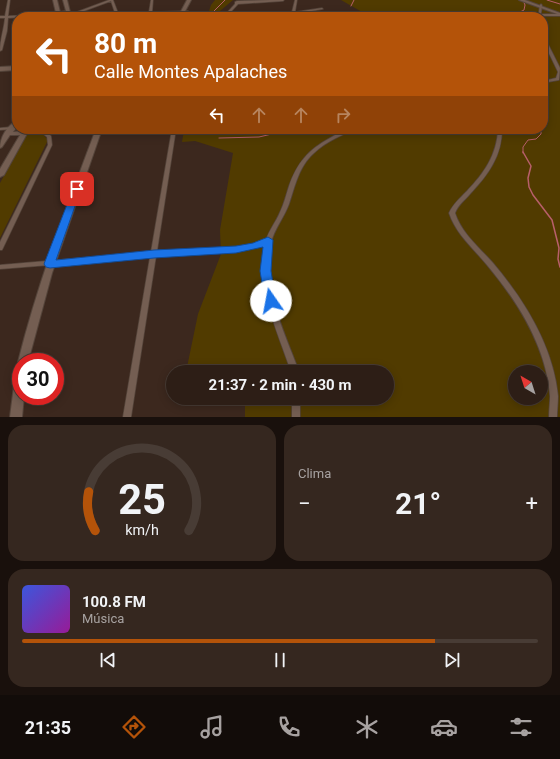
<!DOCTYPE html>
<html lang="es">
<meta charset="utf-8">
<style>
:root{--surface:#2d1e16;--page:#35271f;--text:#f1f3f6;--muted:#a7a2a1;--line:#483c35;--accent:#b45309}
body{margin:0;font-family:Roboto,sans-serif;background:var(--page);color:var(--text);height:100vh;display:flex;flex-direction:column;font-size:15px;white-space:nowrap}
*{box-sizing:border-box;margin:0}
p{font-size:13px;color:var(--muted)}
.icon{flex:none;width:22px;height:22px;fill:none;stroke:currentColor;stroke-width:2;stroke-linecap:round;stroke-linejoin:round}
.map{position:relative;height:417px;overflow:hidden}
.panel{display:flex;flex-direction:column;gap:8px;padding:8px;background:#19100c;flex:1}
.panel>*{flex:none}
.hud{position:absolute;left:12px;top:12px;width:536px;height:122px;border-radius:16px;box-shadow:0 2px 10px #0003,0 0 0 1px var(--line);background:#b45309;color:#fff;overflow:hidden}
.needle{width:26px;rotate:321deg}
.controls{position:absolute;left:508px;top:365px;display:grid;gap:8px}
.controls a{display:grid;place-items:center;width:40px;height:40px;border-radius:50%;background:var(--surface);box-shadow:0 2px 10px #0003,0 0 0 1px var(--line);font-size:20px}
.speed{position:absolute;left:12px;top:353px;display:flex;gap:8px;font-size:20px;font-weight:700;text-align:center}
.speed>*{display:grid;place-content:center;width:52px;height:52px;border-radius:50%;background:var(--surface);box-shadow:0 2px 10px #0003,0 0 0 1px var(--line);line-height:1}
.speed .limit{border:6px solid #d22;background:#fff;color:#111}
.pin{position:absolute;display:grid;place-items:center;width:34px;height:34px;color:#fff;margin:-17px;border-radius:8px;box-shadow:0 2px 6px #0006}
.me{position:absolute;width:44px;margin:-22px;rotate:348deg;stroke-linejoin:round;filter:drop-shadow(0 0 3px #0008)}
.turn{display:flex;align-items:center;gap:14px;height:84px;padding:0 16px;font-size:18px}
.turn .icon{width:52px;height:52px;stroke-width:2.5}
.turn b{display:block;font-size:28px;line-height:34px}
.lanes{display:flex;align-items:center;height:38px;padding:0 16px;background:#0003;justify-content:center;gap:20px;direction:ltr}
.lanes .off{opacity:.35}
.big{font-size:30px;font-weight:700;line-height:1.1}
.panel .tile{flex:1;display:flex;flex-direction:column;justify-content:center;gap:6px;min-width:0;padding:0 14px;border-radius:16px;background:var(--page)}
.panel .dial{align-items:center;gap:0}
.dial svg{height:104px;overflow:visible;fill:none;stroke:var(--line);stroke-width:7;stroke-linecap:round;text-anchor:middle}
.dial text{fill:var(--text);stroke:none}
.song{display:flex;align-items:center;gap:12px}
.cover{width:48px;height:48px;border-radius:6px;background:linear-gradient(135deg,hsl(230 70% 55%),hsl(300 70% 35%))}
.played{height:4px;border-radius:2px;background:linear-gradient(90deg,var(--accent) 80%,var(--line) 80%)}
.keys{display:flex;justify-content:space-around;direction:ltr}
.heat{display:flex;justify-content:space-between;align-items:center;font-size:22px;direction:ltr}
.panel .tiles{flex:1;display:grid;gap:8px;grid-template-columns:1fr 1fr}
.tile:last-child{grid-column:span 2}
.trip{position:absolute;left:166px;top:365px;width:228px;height:40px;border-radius:20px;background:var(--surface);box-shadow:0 2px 10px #0003,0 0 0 1px var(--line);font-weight:700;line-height:40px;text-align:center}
.tab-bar{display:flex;height:64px;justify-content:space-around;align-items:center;background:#120c09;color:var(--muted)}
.tab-bar .icon{width:28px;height:28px}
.tab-bar .on{color:var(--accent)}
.tab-bar b{font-size:18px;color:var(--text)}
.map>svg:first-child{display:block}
.green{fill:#513b00;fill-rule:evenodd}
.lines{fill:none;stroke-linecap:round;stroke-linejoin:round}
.stream-far1{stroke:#b85f6a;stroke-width:1}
.stream{stroke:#b85f6a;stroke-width:1.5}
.street-casing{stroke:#54443a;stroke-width:1.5}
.secondary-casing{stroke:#54443a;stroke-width:2}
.street{fill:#745e52;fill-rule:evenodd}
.secondary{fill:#745e52;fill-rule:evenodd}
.route{fill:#1a73e8;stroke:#114b97}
</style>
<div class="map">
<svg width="560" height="417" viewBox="0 0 560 417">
<rect width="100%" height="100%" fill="#3c281e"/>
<!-- green -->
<g class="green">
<path d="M215,0H233L220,11L217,17H207L211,5Z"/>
<path d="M341,0H560V417H245V398H387V372H186L198,314L221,254L220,230L233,153L195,141L182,142L184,130L543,129V17H380L369,16ZM515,372H541V398H515Z"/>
<path d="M42,133L48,140L45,146L0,238V183L27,134Z"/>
</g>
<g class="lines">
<!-- stream-far1 -->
<g class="stream-far1">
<path d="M523,0L525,5L524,10L520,12L524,17"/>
<path d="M547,0L560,4"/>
<path d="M351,6L354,0"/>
<path d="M212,17L214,11L225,0"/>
<path d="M219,138L259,137L293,129"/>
<path d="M523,153V147L528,140L536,139L541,134V129"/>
</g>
<!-- stream -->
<path class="stream" d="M523,152L531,166L528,178L529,187L533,195L552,220L559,248L558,259L560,267"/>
<defs>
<g id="street">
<path d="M8,0H10L8,16L53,14L54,15L53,16L8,18L7,31L2,50L0,51C0,40 4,29 5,18H0V16H5Z"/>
<path d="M109,0H113L118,13L149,12L151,0H153L152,12L188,11L189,12L188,13L119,15V16L118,17L116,15L72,16L71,15L72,14L115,13L111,1L76,14L74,13Z"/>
<path d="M270,0H284L283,1L238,4L226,17H223L235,4V2L237,1Z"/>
<path d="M295,0H297L295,12L322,8L323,9L294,14L293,17H291V14L254,17H242L243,16L292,12Z"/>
<path d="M541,4L542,5L541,14H560V16H541L540,17H538L540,5Z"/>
<path d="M543,37L545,38L560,68L559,80L543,83V81L556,78L558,72L543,41Z"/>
<path d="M12,127H14V129L0,130V128Z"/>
<path d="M37,129H42L51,136L52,145L3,248L2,250H0V242L48,145L47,137Z"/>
<path d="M172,129H176L157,251L236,247L253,244L266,240C269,230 276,222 280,212C284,204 286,195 289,186C297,163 308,150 330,138C337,134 344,129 352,129C348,133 342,135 336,138C328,142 320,147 314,153C299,166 295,186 289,204C284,218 274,229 271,243C262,285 282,327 297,366V372H289V366C275,325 257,289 265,244L254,248L236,251L156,256L131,417H123L150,257L0,269V265L151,252Z"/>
<path d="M498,129H502C502,156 488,175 470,194C465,200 458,205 455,213C462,234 479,247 493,263C525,301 553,346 558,396C558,403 557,410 557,417H549C549,410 550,403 550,396C546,346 518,302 487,265C473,248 456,234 449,213C453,204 460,198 467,191C484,173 497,155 498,129Z"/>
<rect x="292" y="398" width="8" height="19"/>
</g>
<g id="secondary">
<path d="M53,0H57L60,12L66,11L63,0H67L70,12L74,13V15L71,17H67L69,14C61,13 57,17 50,17L56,13Z"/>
<path d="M187,0H191L182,17H178Z"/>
<path d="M519,0H525L560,13V15Z"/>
<path d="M17,66V70L0,71V67Z"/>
<path d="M17,121V127L13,132L22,131L23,129L29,130L4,175L0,177V169L20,135H10L2,147L0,148C0,138 7,125 17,121Z"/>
<path d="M96,129H102L52,273L28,362H21V366L18,362C38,282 67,206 96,129Z"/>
<path d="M21,373V396H24L22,417H10L15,378L17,374Z"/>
</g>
</defs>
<!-- street casing -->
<use href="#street" class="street-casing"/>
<!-- secondary casing -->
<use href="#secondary" class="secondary-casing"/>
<!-- street -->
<use href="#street" class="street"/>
<!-- secondary -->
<use href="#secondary" class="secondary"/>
</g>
<!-- route -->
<path class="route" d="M77,186L81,189L56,260L154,250L236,246L253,243L268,237L273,240L271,271L276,301L275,304L271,305L267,304L265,301L260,271L263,247L236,253L154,258L50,268L46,267L44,264L73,189Z"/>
</svg>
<div class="controls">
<a><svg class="needle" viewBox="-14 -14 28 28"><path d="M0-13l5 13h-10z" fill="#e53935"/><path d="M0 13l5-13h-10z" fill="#a7a2a1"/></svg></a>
</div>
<div class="speed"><div class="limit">30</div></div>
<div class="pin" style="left:77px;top:189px;background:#d93025"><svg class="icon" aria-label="arrive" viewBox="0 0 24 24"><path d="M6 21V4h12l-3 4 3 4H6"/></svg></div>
<svg class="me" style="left:271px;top:301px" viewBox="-20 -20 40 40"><circle r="19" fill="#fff"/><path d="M0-13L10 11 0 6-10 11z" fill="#1a73e8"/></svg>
<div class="trip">21:37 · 2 min · 430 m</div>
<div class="hud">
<div class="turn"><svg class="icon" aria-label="left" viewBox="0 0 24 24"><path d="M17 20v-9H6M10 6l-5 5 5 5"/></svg><div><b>80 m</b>Calle Montes Apalaches</div></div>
<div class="lanes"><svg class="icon" aria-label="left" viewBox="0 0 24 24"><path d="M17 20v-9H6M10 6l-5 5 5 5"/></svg><svg class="icon off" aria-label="ahead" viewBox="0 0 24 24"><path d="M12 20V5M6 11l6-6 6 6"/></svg><svg class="icon off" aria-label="ahead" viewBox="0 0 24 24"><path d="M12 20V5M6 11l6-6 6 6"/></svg><svg class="icon off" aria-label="right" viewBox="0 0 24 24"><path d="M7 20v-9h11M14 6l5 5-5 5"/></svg></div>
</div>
</div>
<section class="panel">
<div class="tiles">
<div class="tile dial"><svg viewBox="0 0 100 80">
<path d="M14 69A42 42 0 1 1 86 69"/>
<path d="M14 69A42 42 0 0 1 9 39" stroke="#b45309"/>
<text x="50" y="56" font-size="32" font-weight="700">25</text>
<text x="50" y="72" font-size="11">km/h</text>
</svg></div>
<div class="tile"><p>Clima</p>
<div class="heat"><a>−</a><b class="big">21°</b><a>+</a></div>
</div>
<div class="tile">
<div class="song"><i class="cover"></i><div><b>100.8 FM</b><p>Música</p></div></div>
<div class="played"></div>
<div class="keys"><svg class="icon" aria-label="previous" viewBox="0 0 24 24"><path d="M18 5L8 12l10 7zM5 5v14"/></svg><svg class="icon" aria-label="pause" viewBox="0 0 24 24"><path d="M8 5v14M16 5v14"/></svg><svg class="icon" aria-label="next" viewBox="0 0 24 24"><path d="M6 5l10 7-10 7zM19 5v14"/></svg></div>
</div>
</div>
</section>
<nav class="tab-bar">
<b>21:35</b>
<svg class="icon on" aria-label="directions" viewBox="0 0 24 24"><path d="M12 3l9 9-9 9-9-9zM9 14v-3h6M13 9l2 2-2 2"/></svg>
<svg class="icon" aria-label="music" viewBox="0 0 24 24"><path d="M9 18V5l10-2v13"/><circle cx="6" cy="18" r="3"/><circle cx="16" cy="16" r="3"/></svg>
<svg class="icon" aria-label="phone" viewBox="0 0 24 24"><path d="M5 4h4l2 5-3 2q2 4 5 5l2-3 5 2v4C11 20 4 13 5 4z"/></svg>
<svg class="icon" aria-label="climate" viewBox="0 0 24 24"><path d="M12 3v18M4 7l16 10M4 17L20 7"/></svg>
<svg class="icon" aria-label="car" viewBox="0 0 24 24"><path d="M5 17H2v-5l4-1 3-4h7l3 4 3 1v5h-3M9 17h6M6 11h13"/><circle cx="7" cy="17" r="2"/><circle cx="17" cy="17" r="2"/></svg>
<svg class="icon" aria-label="filters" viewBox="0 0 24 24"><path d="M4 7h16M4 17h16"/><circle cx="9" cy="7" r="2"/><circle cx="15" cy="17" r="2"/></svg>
</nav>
